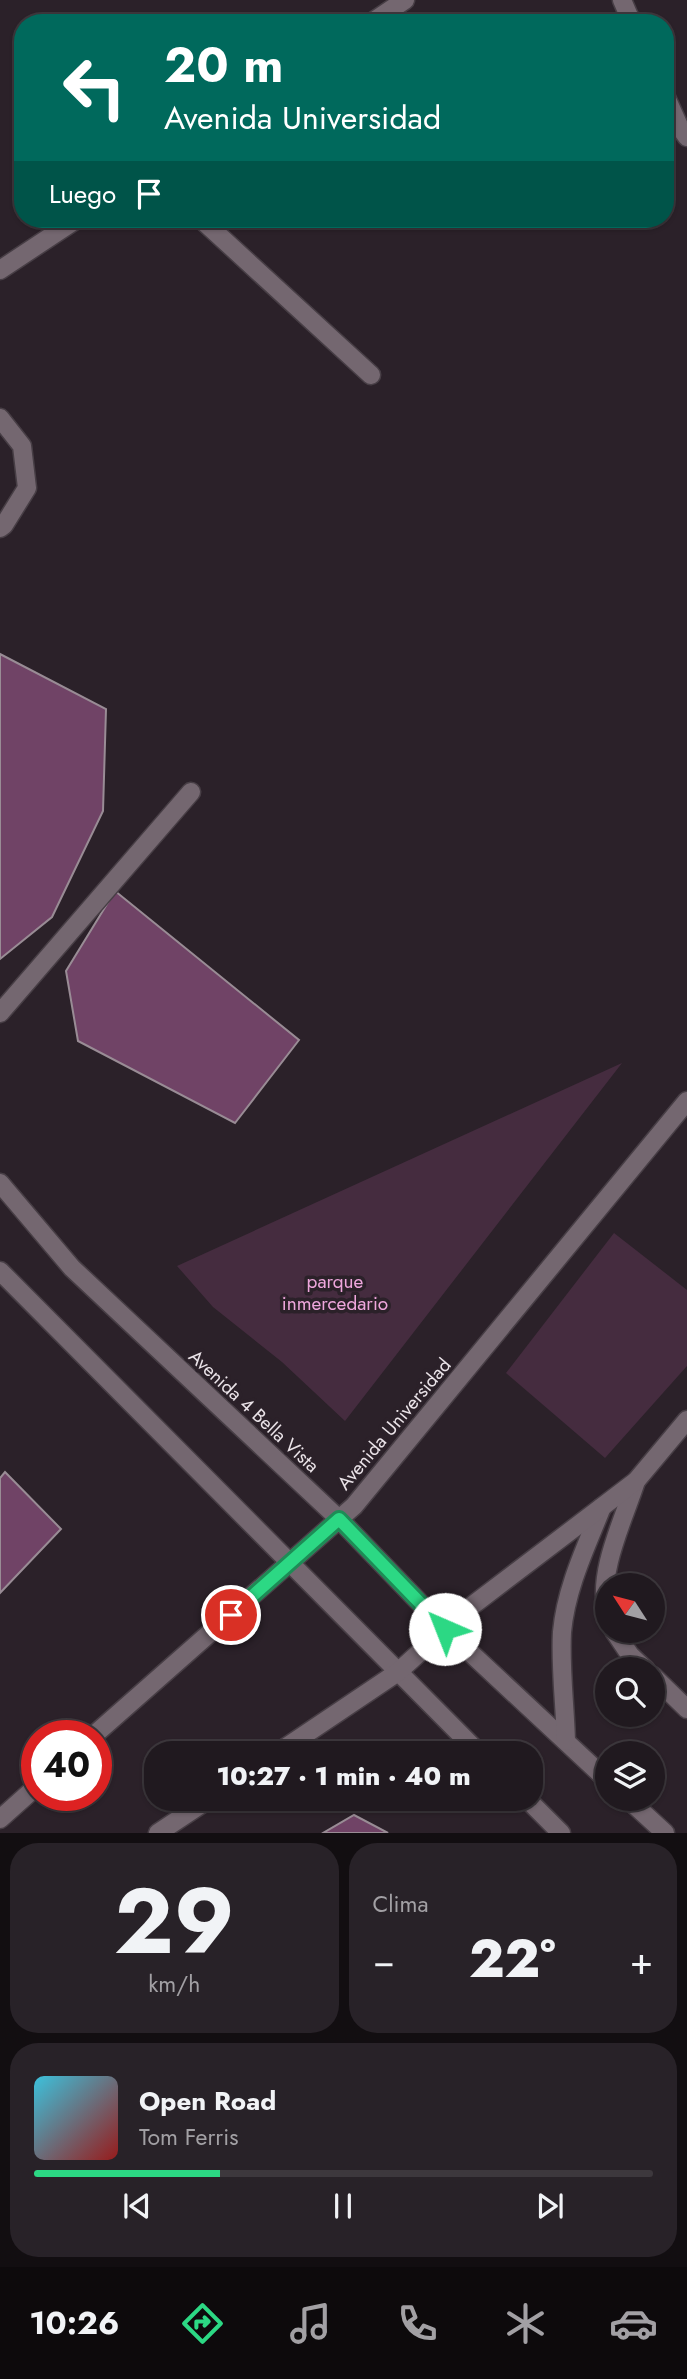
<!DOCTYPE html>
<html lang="es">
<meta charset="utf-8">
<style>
:root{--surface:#20191f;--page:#282228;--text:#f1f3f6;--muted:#a2a0a4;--line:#3d383d;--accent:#2cd884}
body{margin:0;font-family:Jost,sans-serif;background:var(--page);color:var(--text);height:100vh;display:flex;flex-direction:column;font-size:26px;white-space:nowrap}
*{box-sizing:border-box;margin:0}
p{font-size:23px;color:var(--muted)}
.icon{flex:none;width:38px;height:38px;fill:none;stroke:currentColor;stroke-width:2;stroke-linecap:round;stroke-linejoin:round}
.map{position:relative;height:1833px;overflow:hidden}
.drawer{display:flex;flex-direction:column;gap:10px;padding:10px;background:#120e11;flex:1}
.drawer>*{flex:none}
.guide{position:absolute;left:14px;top:14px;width:660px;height:214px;border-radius:28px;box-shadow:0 2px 5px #0004,0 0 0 2px var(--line);background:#00695c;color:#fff;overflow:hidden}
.needle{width:46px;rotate:306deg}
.buttons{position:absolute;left:595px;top:1573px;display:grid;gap:14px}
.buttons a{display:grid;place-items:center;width:70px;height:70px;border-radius:50%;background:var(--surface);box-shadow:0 2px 5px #0004,0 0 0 2px var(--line);font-size:35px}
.speed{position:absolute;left:21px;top:1720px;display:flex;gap:14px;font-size:35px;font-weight:700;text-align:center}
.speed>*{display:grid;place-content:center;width:91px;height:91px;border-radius:50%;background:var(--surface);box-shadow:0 2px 5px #0004,0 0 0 2px var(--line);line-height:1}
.speed .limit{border:10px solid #d22;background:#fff;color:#111}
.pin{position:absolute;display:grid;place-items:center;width:60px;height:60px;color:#fff;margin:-30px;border:4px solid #fff;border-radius:50%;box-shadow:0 2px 7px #0007}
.me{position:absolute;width:77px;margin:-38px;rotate:316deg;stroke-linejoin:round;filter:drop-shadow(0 0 5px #0008)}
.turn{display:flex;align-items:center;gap:24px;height:147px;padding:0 35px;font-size:32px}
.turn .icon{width:91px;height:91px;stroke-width:2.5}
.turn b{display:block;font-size:49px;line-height:60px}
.then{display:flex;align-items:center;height:66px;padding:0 35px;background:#0003;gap:14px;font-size:26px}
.big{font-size:52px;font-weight:800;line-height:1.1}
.drawer .tile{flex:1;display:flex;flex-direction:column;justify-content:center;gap:10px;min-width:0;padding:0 24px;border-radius:28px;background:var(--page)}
.drawer .dial{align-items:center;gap:0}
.dial b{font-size:91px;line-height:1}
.song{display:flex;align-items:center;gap:21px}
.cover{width:84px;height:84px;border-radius:10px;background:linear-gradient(135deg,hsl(190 70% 55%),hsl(0 70% 35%))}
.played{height:7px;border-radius:4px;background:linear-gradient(90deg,var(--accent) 30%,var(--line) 30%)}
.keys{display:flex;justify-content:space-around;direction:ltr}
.heat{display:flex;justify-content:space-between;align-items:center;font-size:38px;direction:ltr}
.drawer .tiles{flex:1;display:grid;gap:10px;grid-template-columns:1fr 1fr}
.tile:last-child{grid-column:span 2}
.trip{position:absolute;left:144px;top:1741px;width:399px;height:70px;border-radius:28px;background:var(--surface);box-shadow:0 2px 5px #0004,0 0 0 2px var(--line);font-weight:800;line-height:70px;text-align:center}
.tab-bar{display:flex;height:112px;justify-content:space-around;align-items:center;background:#0d0a0c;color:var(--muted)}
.tab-bar .icon{width:49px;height:49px}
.tab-bar .on{color:var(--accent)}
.tab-bar b{font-size:32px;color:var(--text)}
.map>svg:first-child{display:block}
.green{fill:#452c3f}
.building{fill:#704366;stroke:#998c95;stroke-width:2}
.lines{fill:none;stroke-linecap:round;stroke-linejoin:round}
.lane-casing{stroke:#473e45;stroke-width:21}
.street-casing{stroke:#473e45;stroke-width:21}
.secondary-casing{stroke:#473e45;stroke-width:21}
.lane{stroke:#746770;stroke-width:18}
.street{stroke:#746770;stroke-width:18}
.secondary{stroke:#746770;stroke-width:18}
.route-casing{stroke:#1d8c56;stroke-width:18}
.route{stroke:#2cd884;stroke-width:12}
.labels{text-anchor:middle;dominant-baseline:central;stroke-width:7;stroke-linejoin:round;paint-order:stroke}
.park-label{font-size:19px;fill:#eea6dc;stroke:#2b2129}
.street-label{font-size:19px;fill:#eae3e8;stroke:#2b2129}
</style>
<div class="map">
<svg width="687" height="1833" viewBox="0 0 687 1833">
<rect width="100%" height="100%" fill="#2b2129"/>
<!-- green -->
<g class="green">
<path d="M622,1063L345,1421L282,1362L213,1307L177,1266Z"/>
<path d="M614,1233L687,1290V1366L605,1458L506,1373Z"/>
</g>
<!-- building -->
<g class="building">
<path d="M0,654L106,709L103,811L52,917L0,959Z"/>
<path d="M115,891L299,1040L235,1123L78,1041L66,971Z"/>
<path d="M5,1472L61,1529L0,1593V1478Z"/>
<path d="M354,1815L388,1833H323Z"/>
</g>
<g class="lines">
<defs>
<g id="lane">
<path d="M0,418L22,446L27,488L4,525L0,528"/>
<path d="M607,1612C597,1572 624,1519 636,1481"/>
<path d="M614,1631L630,1655L646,1670"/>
<path d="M653,1676L687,1709"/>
</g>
<g id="street">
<path d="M622,0L632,23"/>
<path d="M371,23L405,0"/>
<path d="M665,95L679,126L687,137"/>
<path d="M201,219L371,375"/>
<path d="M0,270L77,219"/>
<path d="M0,1013L191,792"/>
</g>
<g id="secondary">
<path d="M0,1183L72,1268L339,1519L445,1629L607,1780"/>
<path d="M0,1271L480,1754"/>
<path d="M93,1736L354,1506L687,1101"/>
<path d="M566,1741C565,1705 560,1667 562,1632C566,1588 586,1547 602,1507"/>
<path d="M276,1754L398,1672L465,1611L636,1481L687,1420"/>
<path d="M527,1799L561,1833"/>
<path d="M628,1799L665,1833"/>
<path d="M0,1819L37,1786"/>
<path d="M158,1833L209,1799"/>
</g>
</defs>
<!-- lane casing -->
<use href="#lane" class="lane-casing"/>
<!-- street casing -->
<use href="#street" class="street-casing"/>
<!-- secondary casing -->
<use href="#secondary" class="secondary-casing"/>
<!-- lane -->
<use href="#lane" class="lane"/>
<!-- street -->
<use href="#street" class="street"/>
<!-- secondary -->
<use href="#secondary" class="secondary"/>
</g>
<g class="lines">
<defs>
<path id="route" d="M231,1615L339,1519L445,1629"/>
</defs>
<!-- route casing -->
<use href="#route" class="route-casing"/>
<!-- route -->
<use href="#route" class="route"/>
</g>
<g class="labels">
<!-- park labels -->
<g class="park-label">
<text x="335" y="1281">parque<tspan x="335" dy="22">inmercedario</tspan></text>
</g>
<!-- street labels -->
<g class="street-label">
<text transform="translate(254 1411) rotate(43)">Avenida 4 Bella Vista</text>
<text transform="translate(394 1424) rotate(-50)">Avenida Universidad</text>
</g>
</g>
</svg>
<div class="buttons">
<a><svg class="needle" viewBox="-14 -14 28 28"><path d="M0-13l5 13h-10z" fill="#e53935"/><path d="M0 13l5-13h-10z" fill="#a2a0a4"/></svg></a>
<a><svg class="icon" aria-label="search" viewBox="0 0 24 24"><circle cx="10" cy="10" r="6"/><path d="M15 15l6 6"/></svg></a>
<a><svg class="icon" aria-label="layers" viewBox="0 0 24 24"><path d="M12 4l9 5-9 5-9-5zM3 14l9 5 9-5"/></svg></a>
</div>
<div class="speed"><div class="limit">40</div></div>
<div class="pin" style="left:231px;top:1615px;background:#d93025"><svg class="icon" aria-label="arrive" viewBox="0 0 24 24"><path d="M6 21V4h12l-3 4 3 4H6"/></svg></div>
<svg class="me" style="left:445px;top:1629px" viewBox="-20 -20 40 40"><circle r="19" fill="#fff"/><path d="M0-13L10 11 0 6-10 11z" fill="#2cd884"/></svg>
<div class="trip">10:27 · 1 min · 40 m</div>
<div class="guide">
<div class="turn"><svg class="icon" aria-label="left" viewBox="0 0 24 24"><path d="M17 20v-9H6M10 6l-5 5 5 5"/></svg><div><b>20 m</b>Avenida Universidad</div></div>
<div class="then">Luego<svg class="icon" aria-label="arrive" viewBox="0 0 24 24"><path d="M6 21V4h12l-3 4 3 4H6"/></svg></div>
</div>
</div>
<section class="drawer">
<div class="tiles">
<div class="tile dial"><b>29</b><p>km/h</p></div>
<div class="tile"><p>Clima</p>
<div class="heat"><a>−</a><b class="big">22°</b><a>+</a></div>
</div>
<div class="tile">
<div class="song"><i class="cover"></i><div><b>Open Road</b><p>Tom Ferris</p></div></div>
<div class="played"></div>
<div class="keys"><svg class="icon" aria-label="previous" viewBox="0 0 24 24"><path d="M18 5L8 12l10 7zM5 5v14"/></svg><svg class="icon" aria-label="pause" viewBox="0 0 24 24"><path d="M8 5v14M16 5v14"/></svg><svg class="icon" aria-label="next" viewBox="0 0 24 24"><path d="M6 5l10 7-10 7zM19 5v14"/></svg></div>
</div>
</div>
</section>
<nav class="tab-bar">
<b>10:26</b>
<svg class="icon on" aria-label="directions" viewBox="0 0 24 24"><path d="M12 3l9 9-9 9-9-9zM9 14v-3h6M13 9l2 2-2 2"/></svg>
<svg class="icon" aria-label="music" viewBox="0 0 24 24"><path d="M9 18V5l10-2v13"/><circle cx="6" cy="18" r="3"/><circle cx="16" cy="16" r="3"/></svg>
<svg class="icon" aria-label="phone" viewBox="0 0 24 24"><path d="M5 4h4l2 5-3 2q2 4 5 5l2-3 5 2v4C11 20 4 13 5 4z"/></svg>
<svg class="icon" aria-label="climate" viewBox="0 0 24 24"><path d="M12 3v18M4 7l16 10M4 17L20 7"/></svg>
<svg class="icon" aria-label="car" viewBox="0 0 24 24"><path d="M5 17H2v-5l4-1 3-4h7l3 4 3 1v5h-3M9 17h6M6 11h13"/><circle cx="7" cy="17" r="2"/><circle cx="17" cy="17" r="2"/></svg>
</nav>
